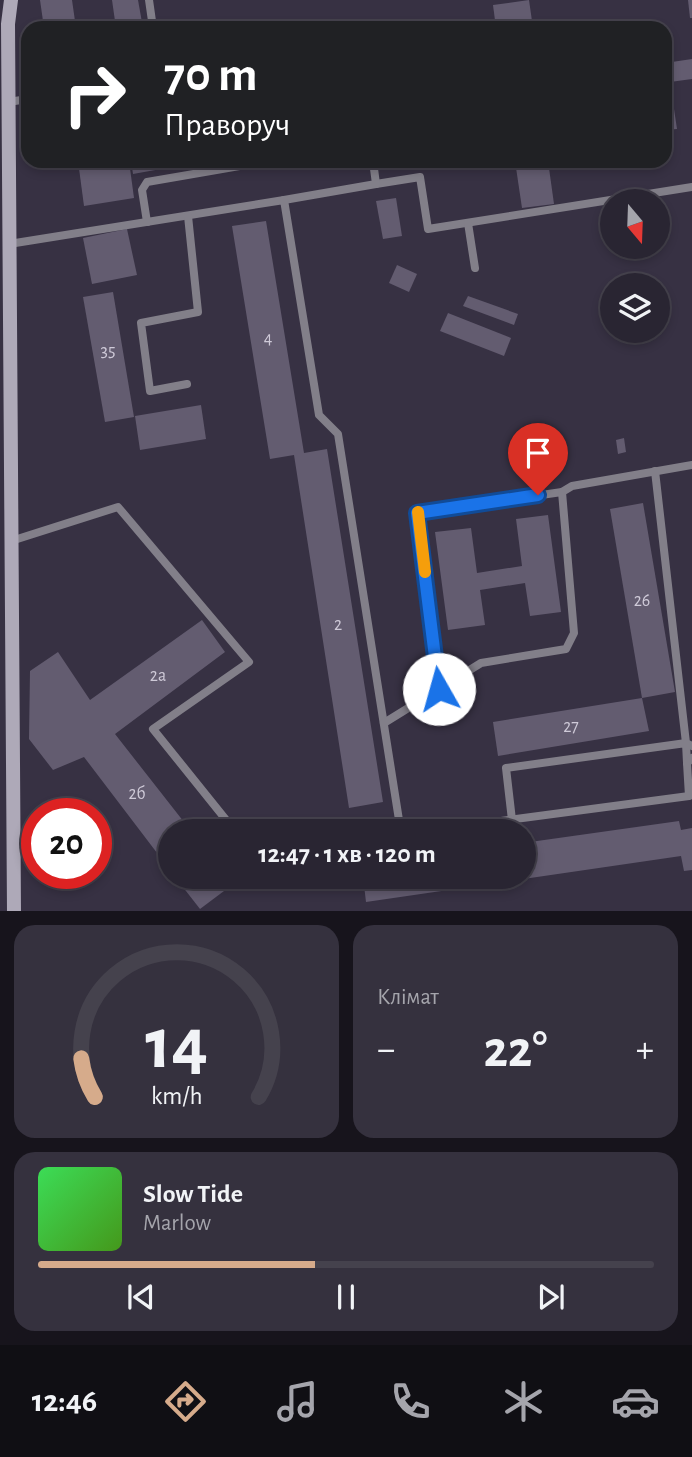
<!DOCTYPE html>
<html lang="uk">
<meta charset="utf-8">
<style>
:root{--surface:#292532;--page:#35313e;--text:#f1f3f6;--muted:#a5a5ac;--line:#45424d;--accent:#d6ab8b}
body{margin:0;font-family:"Alegreya Sans",sans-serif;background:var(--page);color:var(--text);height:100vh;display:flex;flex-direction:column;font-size:26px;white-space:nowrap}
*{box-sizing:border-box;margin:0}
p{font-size:23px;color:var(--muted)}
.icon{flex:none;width:38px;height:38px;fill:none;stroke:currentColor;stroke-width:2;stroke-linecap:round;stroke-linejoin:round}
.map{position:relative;height:911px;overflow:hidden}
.details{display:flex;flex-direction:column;gap:14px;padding:14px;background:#17141c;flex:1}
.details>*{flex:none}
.top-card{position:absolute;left:21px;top:21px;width:651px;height:147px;border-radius:21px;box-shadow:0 4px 10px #0003,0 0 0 2px var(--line);background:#202124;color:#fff;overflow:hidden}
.needle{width:46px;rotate:161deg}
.tools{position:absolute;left:600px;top:189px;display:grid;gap:14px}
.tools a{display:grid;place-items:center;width:70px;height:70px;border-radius:50%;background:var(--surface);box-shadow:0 4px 10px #0003,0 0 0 2px var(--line);font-size:35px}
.speed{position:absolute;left:21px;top:798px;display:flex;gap:14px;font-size:35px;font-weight:700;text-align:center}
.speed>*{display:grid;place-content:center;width:91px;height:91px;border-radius:50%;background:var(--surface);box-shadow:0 4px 10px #0003,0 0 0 2px var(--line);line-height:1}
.speed .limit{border:10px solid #d22;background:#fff;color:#111}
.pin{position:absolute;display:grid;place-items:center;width:60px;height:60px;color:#fff;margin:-72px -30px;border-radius:50% 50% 50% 0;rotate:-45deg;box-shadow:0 0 7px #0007}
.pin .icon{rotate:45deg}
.me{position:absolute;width:77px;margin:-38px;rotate:353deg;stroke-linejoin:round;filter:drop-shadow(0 0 5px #0008)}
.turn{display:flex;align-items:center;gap:24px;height:147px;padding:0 28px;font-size:32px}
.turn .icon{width:91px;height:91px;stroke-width:2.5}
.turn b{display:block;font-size:49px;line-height:60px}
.big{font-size:52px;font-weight:700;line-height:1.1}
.details .widget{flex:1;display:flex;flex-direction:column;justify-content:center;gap:10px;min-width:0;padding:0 24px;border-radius:21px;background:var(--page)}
.details .dial{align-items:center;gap:0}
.dial svg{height:182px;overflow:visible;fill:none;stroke:var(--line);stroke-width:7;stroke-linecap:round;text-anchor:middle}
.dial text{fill:var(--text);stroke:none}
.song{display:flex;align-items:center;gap:21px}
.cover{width:84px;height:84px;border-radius:10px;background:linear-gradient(135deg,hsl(130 70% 55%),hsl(100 70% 35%))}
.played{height:7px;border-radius:4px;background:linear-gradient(90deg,var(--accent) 45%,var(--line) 45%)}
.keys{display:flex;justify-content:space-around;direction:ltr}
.heat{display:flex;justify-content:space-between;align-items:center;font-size:38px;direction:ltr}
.details .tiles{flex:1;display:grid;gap:14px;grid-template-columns:1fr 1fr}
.widget:last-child{grid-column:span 2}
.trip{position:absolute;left:158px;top:819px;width:378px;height:70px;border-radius:35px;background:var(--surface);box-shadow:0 4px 10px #0003,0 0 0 2px var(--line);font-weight:700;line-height:70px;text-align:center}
.tab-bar{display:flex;height:112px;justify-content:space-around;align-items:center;background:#100f14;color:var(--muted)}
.tab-bar .icon{width:49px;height:49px}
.tab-bar .current{color:var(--accent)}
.tab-bar b{font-size:32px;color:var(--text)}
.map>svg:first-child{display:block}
.building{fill:#635c70}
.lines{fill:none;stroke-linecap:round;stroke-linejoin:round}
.lane{stroke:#827f89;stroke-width:8}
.secondary{stroke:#aea9b8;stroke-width:14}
.route-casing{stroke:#114b97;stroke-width:18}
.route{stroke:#1a73e8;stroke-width:12}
.slow{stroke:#f59e0b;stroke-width:12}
.labels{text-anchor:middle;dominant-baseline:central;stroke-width:7;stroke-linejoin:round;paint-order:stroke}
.number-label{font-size:18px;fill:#cfcad8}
</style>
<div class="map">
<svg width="692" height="911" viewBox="0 0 692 911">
<rect width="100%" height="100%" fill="#373143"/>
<!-- building -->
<g class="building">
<path d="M40,0H72L76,28H44Z"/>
<path d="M112,0H138L143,28H116Z"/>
<path d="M529,0L533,28H496L493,5Z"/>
<path d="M688,0H692V18H690Z"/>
<path d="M692,59V79L670,82L677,129L665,130V63Z"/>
<path d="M78,161H129L134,198L84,206Z"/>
<path d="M131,161H200V162L133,174Z"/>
<path d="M515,161H548L554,204L522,208Z"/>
<path d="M396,198L402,236L383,239L376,201Z"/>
<path d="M266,221L304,453L327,449L383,802L349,808L294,455L270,459L232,226Z"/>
<path d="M127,229L137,275L92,284L83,238Z"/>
<path d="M397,265L417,274L409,292L389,283Z"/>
<path d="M113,292L134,417L105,422L83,297Z"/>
<path d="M468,296L518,314L514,325L463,306Z"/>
<path d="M448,313L511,338L504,356L440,331Z"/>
<path d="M201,405L206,439L140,450L135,416Z"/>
<path d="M624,438L626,452L618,454L616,440Z"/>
<path d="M643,503L675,692L642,698L610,509Z"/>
<path d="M548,515L561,612L530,616L525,583L480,590L485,625L448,630L435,532L471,528L477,573L522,566L516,519Z"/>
<path d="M202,620L225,652L115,734L191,831H170V870L84,757L53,770L29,739L30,671L58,652L90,700Z"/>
<path d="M642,698L649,731L498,756L493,722Z"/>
<path d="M66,806L70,814H53Z"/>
<path d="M679,821L681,830L692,828V870L684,871L681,856L366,902L363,877H523V843Z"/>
<path d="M175,877H226L232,885L200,909Z"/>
</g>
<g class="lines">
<!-- lane -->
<g class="lane">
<path d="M149,0L153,28"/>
<path d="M8,102L28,99"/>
<path d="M376,184L420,177L428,229L692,187"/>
<path d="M284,200L376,184L373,161"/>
<path d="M147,222L142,190L147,182L269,161"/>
<path d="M468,223L475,268"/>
<path d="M9,244L284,200L319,415L338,434L399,820L405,828L411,831"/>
<path d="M187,384L150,391L141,323L198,312L188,216"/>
<path d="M655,471L686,743L692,746"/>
<path d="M11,541L118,507L249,662L153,729L235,831"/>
<path d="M438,689L417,513L562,492"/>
<path d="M384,723L481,663L566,649L574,633L562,492L572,486L692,465"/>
<path d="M512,820L506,768L686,743L687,763"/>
<path d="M426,831L689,796L687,763L692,758"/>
</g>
<!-- secondary -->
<path class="secondary" d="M11,0L8,24L14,911"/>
</g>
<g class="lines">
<defs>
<path id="route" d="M439,689L417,513L538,495"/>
</defs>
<!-- route casing -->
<use href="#route" class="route-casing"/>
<!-- route -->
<use href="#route" class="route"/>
<!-- slow -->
<path class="slow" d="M418,512L425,572"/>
</g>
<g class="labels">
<!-- number labels -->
<g class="number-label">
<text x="268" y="339">4</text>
<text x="108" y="351">35</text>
<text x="642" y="601">26</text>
<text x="338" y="625">2</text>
<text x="158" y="676">2а</text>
<text x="571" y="727">27</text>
<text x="137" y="794">2б</text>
</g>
</g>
</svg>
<div class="tools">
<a><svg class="needle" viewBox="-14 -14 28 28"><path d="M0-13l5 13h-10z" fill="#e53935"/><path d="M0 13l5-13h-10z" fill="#a5a5ac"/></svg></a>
<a><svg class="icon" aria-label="layers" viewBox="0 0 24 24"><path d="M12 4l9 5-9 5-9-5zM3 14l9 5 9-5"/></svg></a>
</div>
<div class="speed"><div class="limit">20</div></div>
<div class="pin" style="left:538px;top:495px;background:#d93025"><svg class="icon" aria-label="arrive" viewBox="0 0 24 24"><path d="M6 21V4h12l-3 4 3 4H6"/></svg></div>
<svg class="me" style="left:439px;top:689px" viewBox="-20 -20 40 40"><circle r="19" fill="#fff"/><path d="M0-13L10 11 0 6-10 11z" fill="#1a73e8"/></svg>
<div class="trip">12:47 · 1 хв · 120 m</div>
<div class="top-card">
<div class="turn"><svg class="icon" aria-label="right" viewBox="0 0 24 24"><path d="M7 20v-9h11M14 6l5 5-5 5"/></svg><div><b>70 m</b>Праворуч</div></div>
</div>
</div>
<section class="details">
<div class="tiles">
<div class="widget dial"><svg viewBox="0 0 100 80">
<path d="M14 69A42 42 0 1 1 86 69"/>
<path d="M14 69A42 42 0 0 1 8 52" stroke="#d6ab8b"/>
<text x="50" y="56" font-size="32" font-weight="700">14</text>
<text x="50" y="72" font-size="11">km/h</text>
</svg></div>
<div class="widget"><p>Клімат</p>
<div class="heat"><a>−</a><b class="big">22°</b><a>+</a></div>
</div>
<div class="widget">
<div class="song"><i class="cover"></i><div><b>Slow Tide</b><p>Marlow</p></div></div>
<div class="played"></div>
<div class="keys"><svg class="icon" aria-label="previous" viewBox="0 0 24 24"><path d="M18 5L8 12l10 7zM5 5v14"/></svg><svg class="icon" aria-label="pause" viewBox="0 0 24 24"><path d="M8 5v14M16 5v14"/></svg><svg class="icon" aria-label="next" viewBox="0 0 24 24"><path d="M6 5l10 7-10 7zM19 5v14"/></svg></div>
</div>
</div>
</section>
<nav class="tab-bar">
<b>12:46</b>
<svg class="icon current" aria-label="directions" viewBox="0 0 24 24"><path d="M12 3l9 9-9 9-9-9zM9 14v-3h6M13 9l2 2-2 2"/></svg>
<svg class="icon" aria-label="music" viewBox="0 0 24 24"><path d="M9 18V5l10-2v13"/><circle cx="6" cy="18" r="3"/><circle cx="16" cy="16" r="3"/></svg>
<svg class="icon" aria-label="phone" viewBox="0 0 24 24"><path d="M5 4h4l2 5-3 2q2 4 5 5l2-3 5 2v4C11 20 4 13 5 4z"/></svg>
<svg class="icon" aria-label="climate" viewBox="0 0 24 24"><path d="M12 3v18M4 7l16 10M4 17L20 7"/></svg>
<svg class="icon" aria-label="car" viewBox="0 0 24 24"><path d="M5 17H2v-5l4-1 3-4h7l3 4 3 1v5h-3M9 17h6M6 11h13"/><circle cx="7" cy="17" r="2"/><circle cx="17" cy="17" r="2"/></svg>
</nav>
